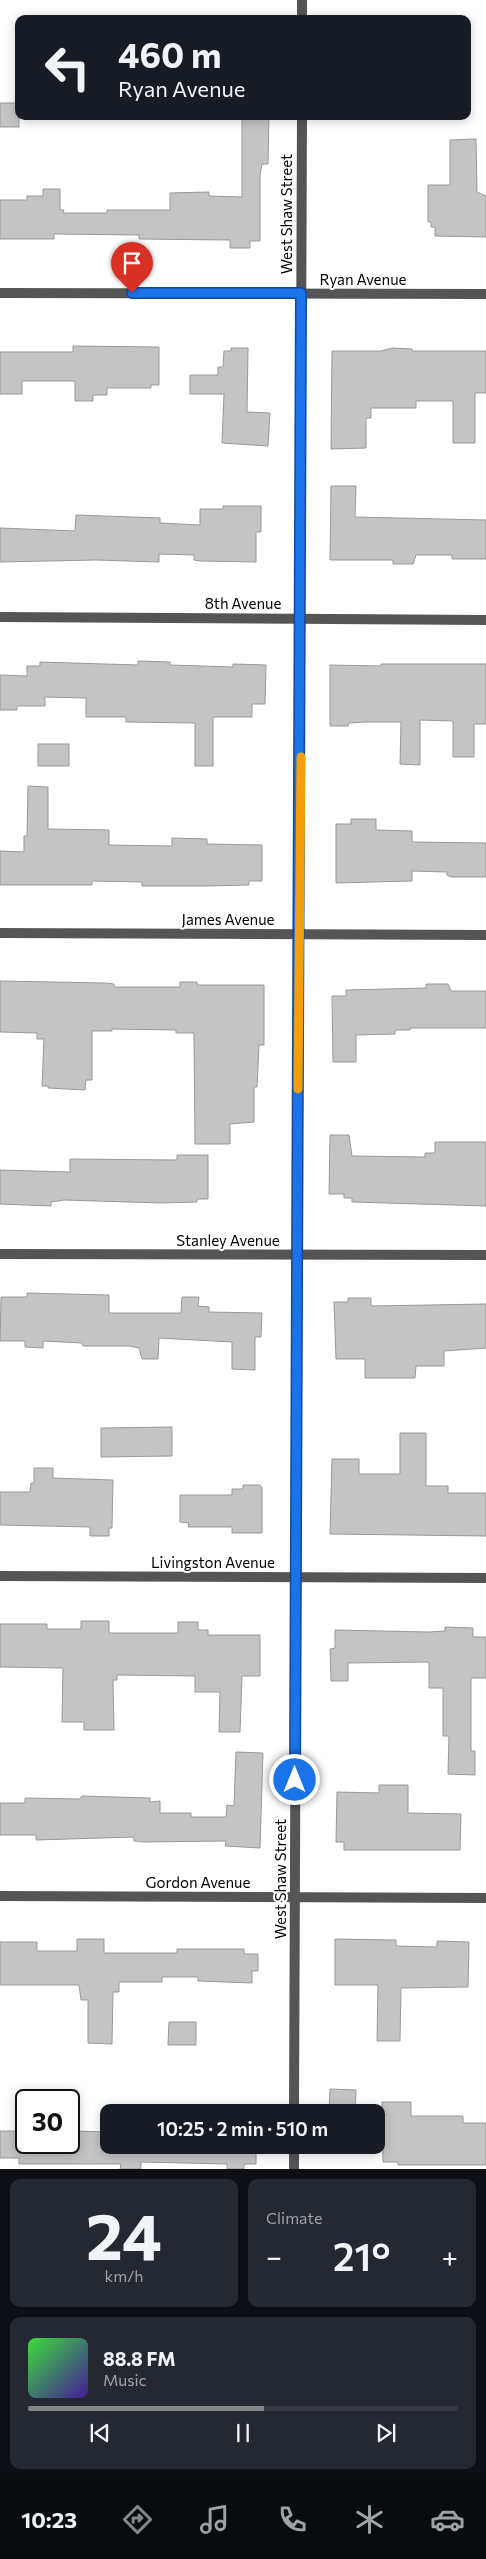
<!DOCTYPE html>
<meta charset="utf-8">
<style>
:root{--surface:#171b24;--page:#242831;--text:#f1f3f6;--muted:#9ea1a6;--line:#363941;--accent:#858687}
body{margin:0;font-family:Commissioner,sans-serif;background:var(--page);color:var(--text);height:100vh;display:flex;flex-direction:column;font-size:19px;white-space:nowrap}
*{box-sizing:border-box;margin:0}
p{font-size:16px;color:var(--muted)}
.icon{flex:none;width:28px;height:28px;fill:none;stroke:currentColor;stroke-width:2;stroke-linecap:round;stroke-linejoin:round}
.map{position:relative;height:2169px;overflow:hidden}
.side{display:flex;flex-direction:column;gap:10px;padding:10px;background:#0d0f14;flex:1}
.side>*{flex:none}
.guide{position:absolute;left:15px;top:15px;width:456px;height:105px;border-radius:10px;box-shadow:0 2px 12px #0003;background:#171b24;color:var(--text);overflow:hidden}
.speed{position:absolute;left:15px;top:2089px;display:flex;gap:10px;font-size:25px;font-weight:700;text-align:center}
.speed>*{display:grid;place-content:center;width:65px;height:65px;border-radius:50%;background:var(--surface);box-shadow:0 2px 12px #0003;line-height:1}
.speed .limit{border:2px solid #111;border-radius:8px;background:#fff;color:#111}
.pin{position:absolute;display:grid;place-items:center;width:42px;height:42px;color:#fff;margin:-51px -21px;border-radius:50% 50% 50% 0;rotate:-45deg;box-shadow:0 0 5px #0007}
.pin .icon{rotate:45deg}
.me{position:absolute;width:55px;margin:-28px;rotate:0deg;stroke-linejoin:round;filter:drop-shadow(0 0 4px #0008)}
.turn{display:flex;align-items:center;gap:18px;height:105px;padding:0 20px;font-size:22px}
.turn .icon{width:65px;height:65px;stroke-width:2.5}
.turn b{display:block;font-size:35px;line-height:42px}
.big{font-size:38px;font-weight:600;line-height:1.1}
.side .tile{flex:1;display:flex;flex-direction:column;justify-content:center;gap:8px;min-width:0;padding:0 18px;border-radius:10px;background:var(--page)}
.side .dial{align-items:center;gap:0}
.dial b{font-size:65px;line-height:1}
.song{display:flex;align-items:center;gap:15px}
.cover{width:60px;height:60px;border-radius:8px;background:linear-gradient(135deg,hsl(120 70% 55%),hsl(260 70% 35%))}
.played{height:5px;border-radius:2px;background:linear-gradient(90deg,var(--accent) 55%,var(--line) 55%)}
.keys{display:flex;justify-content:space-around;direction:ltr}
.heat{display:flex;justify-content:space-between;align-items:center;font-size:28px;direction:ltr}
.side .tiles{flex:1;display:grid;gap:10px;grid-template-columns:1fr 1fr}
.tile:last-child{grid-column:span 2}
.trip{position:absolute;left:100px;top:2104px;width:285px;height:50px;border-radius:10px;background:var(--surface);box-shadow:0 2px 12px #0003;font-weight:600;line-height:50px;text-align:center}
.menu{display:flex;height:80px;justify-content:space-around;align-items:center;background:#090b0e;color:var(--muted)}
.menu .icon{width:35px;height:35px}
.menu .current{color:var(--accent)}
.menu b{font-size:22px;color:var(--text)}
.map>svg:first-child{display:block}
.building{fill:#c4c4c4;stroke:#999}
.lines{fill:none;stroke-linecap:round;stroke-linejoin:round}
.minor{stroke:#555;stroke-width:10}
.route-casing{stroke:#114b97;stroke-width:12}
.route{stroke:#1a73e8;stroke-width:9}
.slow{stroke:#f59e0b;stroke-width:9}
.labels{text-anchor:middle;dominant-baseline:central;stroke-width:4;stroke-linejoin:round;paint-order:stroke}
.street-label{font-size:15px;fill:#000;stroke:#fff}
</style>
<div class="map">
<svg width="486" height="2169" viewBox="0 0 486 2169">
<rect width="100%" height="100%" fill="#fff"/>
<!-- building -->
<g class="building">
<rect x="0" y="103" width="19" height="24"/>
<path d="M242,116H269L268,164H262L260,175V241H250V248H230V240L139,239V235L54,234V239H0V200H27V196H43V189H60V210H64L63,213H107V210H170V193L209,192V196L242,197Z"/>
<path d="M476,139L477,192L486,196V237L435,236V227H431V222H428V185H450V140Z"/>
<path d="M73,346L159,347V385H151V388H107V395H93V401H75V381H22V394H0V352H73Z"/>
<path d="M231,348H248L247,412L270,413L268,446L222,443L224,394H190V375H218V367H223L224,351H231Z"/>
<path d="M392,348L412,349V351H486V393H475V443H453V401H416V408H371V418H366V448L331,449L332,351H381Z"/>
<path d="M331,486H356L355,517L486,520V559H452V555H416L413,564H393V560H330Z"/>
<path d="M223,506H261V532H256V562L200,561L194,560V555L159,554V562L96,560L0,562V528L75,531L76,515L160,518V523L200,525V509H223Z"/>
<path d="M138,661L170,662V665L233,667V664L266,665L265,704H252V717H213V766H195V723L126,722V717H86V698L45,697V706H17V710H0V675L27,676V666H40V662L138,665Z"/>
<path d="M381,664H486V724H474V757H453V721L420,720V765L400,764L401,722H366L349,723L348,726H330V665L381,666Z"/>
<rect x="38" y="744" width="31" height="22"/>
<path d="M28,786L48,787V829L109,830V845L172,846V838L207,839V844L262,845V881H249V885L207,886H142V882L92,881V885H0V851L24,852V836H27Z"/>
<path d="M351,819H376V830L412,831V842L486,843V877H451L447,875V872L412,871V881L336,883V824H351Z"/>
<path d="M0,981L105,983L114,984V987H180V982H197V985H264V1045H259L257,1087H254V1122L230,1124V1144H195L194,1033H176V1030L112,1029V1031H92V1080H86L85,1090L48,1088V1086H42L44,1039H37V1033L0,1032Z"/>
<path d="M426,984H448L451,991H486V1028H410V1030H395V1034L356,1035V1062H333L332,996H346V990L426,988Z"/>
<path d="M330,1135H349L352,1156L425,1157V1153H435V1142H486V1206L352,1202V1198H344V1194H329Z"/>
<path d="M177,1155H208V1199H197V1202L160,1203L64,1200L51,1202V1206L0,1204V1170L70,1172V1159L177,1160Z"/>
<path d="M27,1293L109,1295V1313H181L182,1297H199L198,1306L209,1307V1312L262,1313L261,1337H255V1370L232,1369V1342L159,1338L158,1359H142L139,1348L129,1346H83L82,1343L43,1341V1348L25,1347V1341H0L1,1297H27Z"/>
<path d="M348,1298H371V1306L486,1304V1348L444,1351V1366H416L415,1378H365V1359H336L334,1302H348Z"/>
<path d="M172,1427V1456L101,1457V1428Z"/>
<path d="M400,1433H426V1486H448V1493H486V1536L330,1534L332,1459H359V1474H400Z"/>
<path d="M34,1468H53V1478L113,1480L112,1528H109V1536H90V1527L0,1525V1492H30L31,1483H34Z"/>
<path d="M243,1485H260L262,1488V1533H232V1527H188L189,1523L180,1522V1495H232V1489H243Z"/>
<path d="M81,1621H109V1633H178V1622H198V1630H208V1635H260V1676H242L240,1732H219L220,1692H195V1676L117,1675V1680H113L114,1730H84V1722H62L63,1668L0,1667V1624H47V1629H81Z"/>
<path d="M445,1627L473,1628V1637H486V1678H471V1751H475V1775L448,1774L449,1736H443V1688H429V1662L348,1663V1681H331L330,1649L335,1648V1630L429,1632L445,1631Z"/>
<path d="M236,1752L263,1753L260,1848L225,1846L226,1841L144,1842L134,1841V1837L36,1840V1835H0V1803H25V1798L79,1799L82,1796L150,1798V1802L160,1801V1813H191V1817H226L227,1805L234,1806Z"/>
<path d="M379,1785H408V1813L461,1814L460,1850H344V1842H336L337,1792L379,1793Z"/>
<path d="M77,1939H104V1953H177V1949H244V1954H258V1971H252V1983L198,1981V1977H162V1982H119V1992H113L112,2044L88,2043V2000H81L79,1985H0V1942H37V1951H77Z"/>
<path d="M335,1939L396,1940V1946L437,1947V1941L469,1942L468,1987L401,1988L400,2041H377L378,1985H335Z"/>
<path d="M169,2022H196V2045H168Z"/>
<path d="M330,2089L356,2090L355,2112H329Z"/>
<path d="M382,2102H411V2116H463V2123H486V2165H398V2162H383Z"/>
<path d="M0,2131H26V2142H76V2131L108,2132L109,2145H256V2164H244V2169H227V2164L141,2162V2169H120L121,2164H19V2158H0Z"/>
</g>
<g class="lines">
<!-- minor -->
<g class="minor">
<path d="M302,19V0"/>
<path d="M0,293L486,294"/>
<path d="M0,617L486,620"/>
<path d="M0,933L486,935"/>
<path d="M0,1254L486,1255"/>
<path d="M0,1576L486,1578"/>
<path d="M0,1896L486,1898"/>
<path d="M294,2112L302,116"/>
<path d="M294,2169V2145"/>
</g>
</g>
<g class="lines">
<defs>
<path id="route" d="M132,293H301L295,1780"/>
</defs>
<!-- route casing -->
<use href="#route" class="route-casing"/>
<!-- route -->
<use href="#route" class="route"/>
<!-- slow -->
<path class="slow" d="M298,1089L301,757"/>
</g>
<g class="labels">
<!-- street labels -->
<g class="street-label">
<text transform="translate(286 214) rotate(-90)">West Shaw Street</text>
<text x="363" y="279">Ryan Avenue</text>
<text x="243" y="603">8th Avenue</text>
<text x="228" y="919">James Avenue</text>
<text x="228" y="1240">Stanley Avenue</text>
<text x="213" y="1562">Livingston Avenue</text>
<text transform="translate(280 1879) rotate(-90)">West Shaw Street</text>
<text x="198" y="1882">Gordon Avenue</text>
</g>
</g>
</svg>
<div class="speed"><div class="limit">30</div></div>
<div class="pin" style="left:132px;top:293px;background:#d93025"><svg class="icon" aria-label="arrive" viewBox="0 0 24 24"><path d="M6 21V4h12l-3 4 3 4H6"/></svg></div>
<svg class="me" style="left:295px;top:1780px" viewBox="-20 -20 40 40"><circle r="17" fill="#1a73e8" stroke="#fff" stroke-width="3"/><path d="M0-11L8 9 0 5-8 9z" fill="#fff"/></svg>
<div class="trip">10:25 · 2 min · 510 m</div>
<div class="guide">
<div class="turn"><svg class="icon" aria-label="left" viewBox="0 0 24 24"><path d="M17 20v-9H6M10 6l-5 5 5 5"/></svg><div><b>460 m</b>Ryan Avenue</div></div>
</div>
</div>
<section class="side">
<div class="tiles">
<div class="tile dial"><b>24</b><p>km/h</p></div>
<div class="tile"><p>Climate</p>
<div class="heat"><a>−</a><b class="big">21°</b><a>+</a></div>
</div>
<div class="tile">
<div class="song"><i class="cover"></i><div><b>88.8 FM</b><p>Music</p></div></div>
<div class="played"></div>
<div class="keys"><svg class="icon" aria-label="previous" viewBox="0 0 24 24"><path d="M18 5L8 12l10 7zM5 5v14"/></svg><svg class="icon" aria-label="pause" viewBox="0 0 24 24"><path d="M8 5v14M16 5v14"/></svg><svg class="icon" aria-label="next" viewBox="0 0 24 24"><path d="M6 5l10 7-10 7zM19 5v14"/></svg></div>
</div>
</div>
</section>
<nav class="menu">
<b>10:23</b>
<svg class="icon current" aria-label="directions" viewBox="0 0 24 24"><path d="M12 3l9 9-9 9-9-9zM9 14v-3h6M13 9l2 2-2 2"/></svg>
<svg class="icon" aria-label="music" viewBox="0 0 24 24"><path d="M9 18V5l10-2v13"/><circle cx="6" cy="18" r="3"/><circle cx="16" cy="16" r="3"/></svg>
<svg class="icon" aria-label="phone" viewBox="0 0 24 24"><path d="M5 4h4l2 5-3 2q2 4 5 5l2-3 5 2v4C11 20 4 13 5 4z"/></svg>
<svg class="icon" aria-label="climate" viewBox="0 0 24 24"><path d="M12 3v18M4 7l16 10M4 17L20 7"/></svg>
<svg class="icon" aria-label="car" viewBox="0 0 24 24"><path d="M5 17H2v-5l4-1 3-4h7l3 4 3 1v5h-3M9 17h6M6 11h13"/><circle cx="7" cy="17" r="2"/><circle cx="17" cy="17" r="2"/></svg>
</nav>
